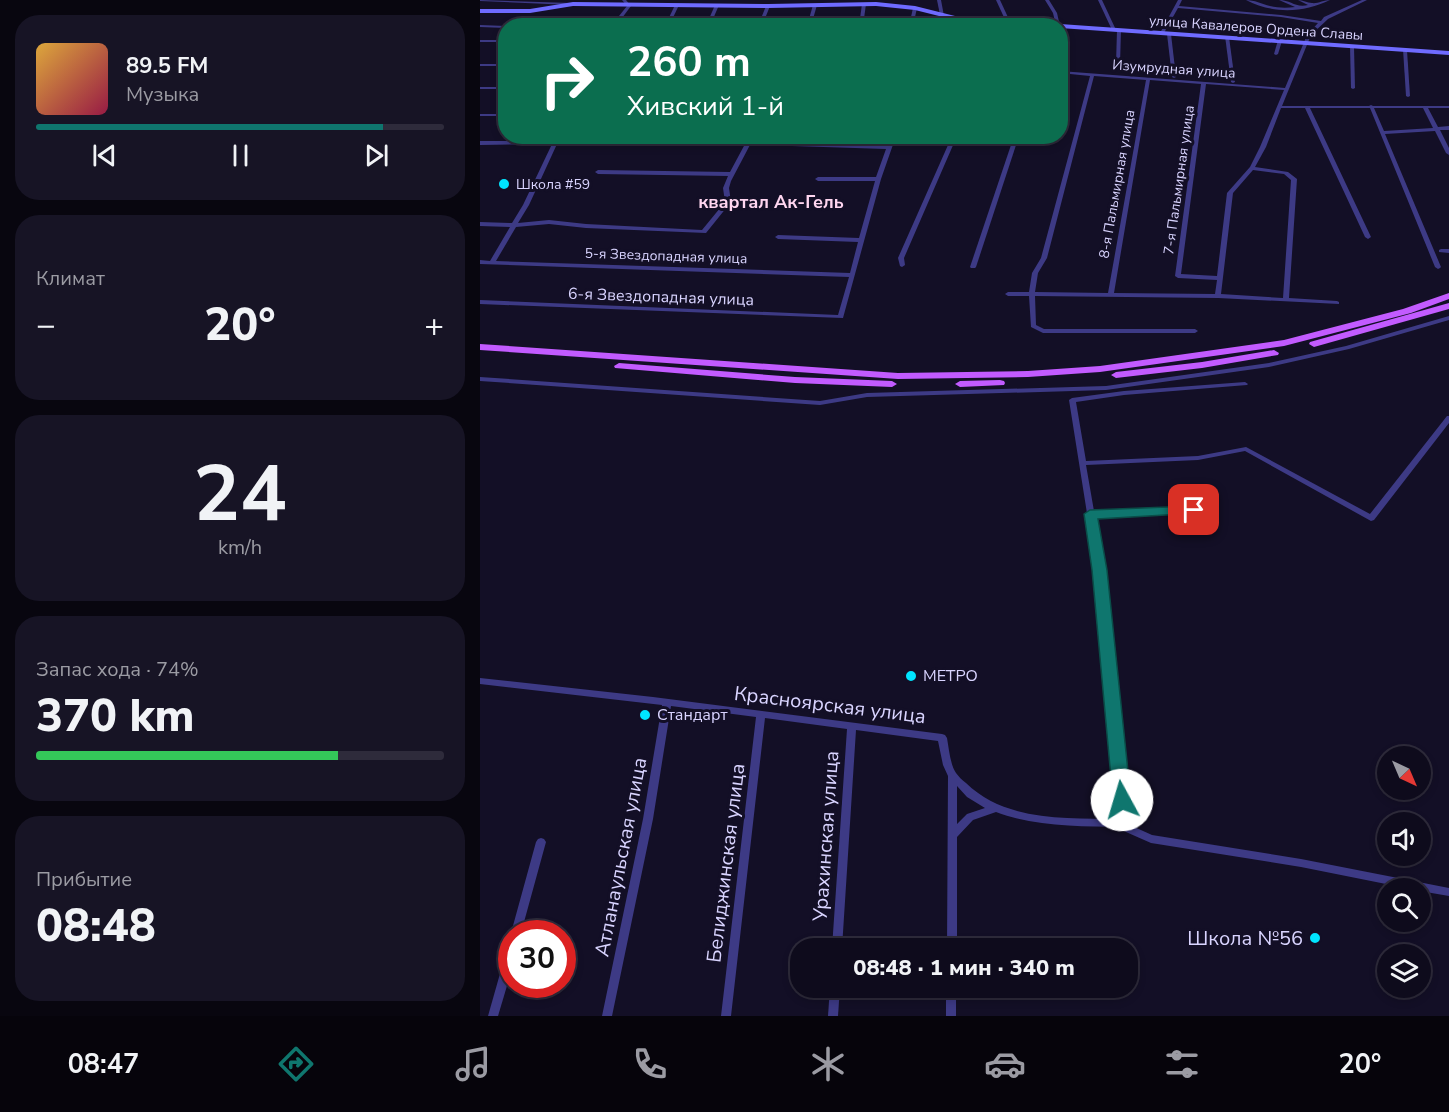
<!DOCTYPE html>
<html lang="ru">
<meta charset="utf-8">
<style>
:root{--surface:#0e0b1c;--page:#171425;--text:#f1f3f6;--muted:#9b9ba3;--line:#2e2b3b;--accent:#0f766e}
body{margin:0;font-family:"Nunito Sans",sans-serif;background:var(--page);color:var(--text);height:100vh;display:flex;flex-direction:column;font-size:22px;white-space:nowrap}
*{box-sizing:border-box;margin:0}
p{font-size:20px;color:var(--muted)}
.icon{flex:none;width:33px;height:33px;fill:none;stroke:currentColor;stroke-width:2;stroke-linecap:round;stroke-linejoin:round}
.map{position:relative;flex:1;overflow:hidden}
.panel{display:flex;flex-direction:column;gap:15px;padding:15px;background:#08060f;width:480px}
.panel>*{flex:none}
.top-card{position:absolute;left:18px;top:18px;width:570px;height:126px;border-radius:24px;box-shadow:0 3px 9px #0003,0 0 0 2px var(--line);background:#0b6e4f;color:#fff;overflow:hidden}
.needle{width:39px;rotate:136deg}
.tools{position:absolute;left:897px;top:746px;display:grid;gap:12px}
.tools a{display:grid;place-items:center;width:54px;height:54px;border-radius:50%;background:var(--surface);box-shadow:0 3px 9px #0003,0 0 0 2px var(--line);font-size:30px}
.speed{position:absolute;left:18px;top:920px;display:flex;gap:12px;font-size:30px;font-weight:700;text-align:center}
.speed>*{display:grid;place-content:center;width:78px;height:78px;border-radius:50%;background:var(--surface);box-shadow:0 3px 9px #0003,0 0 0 2px var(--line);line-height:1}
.speed .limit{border:9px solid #d22;background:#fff;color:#111}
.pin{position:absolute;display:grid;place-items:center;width:51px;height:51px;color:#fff;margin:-26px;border-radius:12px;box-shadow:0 3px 9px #0006}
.me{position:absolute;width:66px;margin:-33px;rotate:354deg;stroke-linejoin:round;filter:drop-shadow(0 0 4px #0008)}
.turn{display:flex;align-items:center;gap:21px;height:126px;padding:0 30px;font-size:27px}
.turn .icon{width:78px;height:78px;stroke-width:2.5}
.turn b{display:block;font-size:42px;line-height:51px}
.big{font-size:45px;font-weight:800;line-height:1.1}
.panel .card{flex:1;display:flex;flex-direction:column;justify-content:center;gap:9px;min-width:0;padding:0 21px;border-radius:24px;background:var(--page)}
.panel .dial{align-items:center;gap:0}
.dial b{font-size:78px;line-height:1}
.song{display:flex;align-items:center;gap:18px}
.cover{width:72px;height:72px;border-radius:9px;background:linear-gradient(135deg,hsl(40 70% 55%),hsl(340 70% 35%))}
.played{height:6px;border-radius:3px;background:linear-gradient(90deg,var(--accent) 85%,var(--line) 85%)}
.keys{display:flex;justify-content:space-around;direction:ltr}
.heat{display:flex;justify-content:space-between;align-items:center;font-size:33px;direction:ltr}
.charge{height:9px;border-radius:4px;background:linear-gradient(90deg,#34c759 74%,var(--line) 0)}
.trip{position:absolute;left:310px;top:938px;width:348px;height:60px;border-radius:24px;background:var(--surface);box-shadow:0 3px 9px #0003,0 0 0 2px var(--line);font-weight:800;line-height:60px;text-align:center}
.menu{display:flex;height:96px;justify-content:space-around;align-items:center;background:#06040b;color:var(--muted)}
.menu .icon{width:42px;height:42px}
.menu .on{color:var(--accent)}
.menu b{font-size:27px;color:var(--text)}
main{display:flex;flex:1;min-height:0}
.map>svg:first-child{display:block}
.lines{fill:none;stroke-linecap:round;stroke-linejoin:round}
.street{fill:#3d3a85;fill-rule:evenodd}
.secondary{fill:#6f6bff;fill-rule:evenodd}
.primary{fill:#c25bff;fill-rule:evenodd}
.route{fill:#0f766e;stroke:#0a4d48;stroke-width:1.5}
.poi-dot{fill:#00e5ff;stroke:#130f26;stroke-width:2}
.labels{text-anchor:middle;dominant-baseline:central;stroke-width:6;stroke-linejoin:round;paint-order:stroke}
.far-street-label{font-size:14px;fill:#d9d4ff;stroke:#130f26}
.far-poi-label{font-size:14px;fill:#d9d4ff;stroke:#130f26;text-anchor:start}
.street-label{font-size:16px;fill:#d9d4ff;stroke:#130f26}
.poi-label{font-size:16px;fill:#d9d4ff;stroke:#130f26;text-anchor:start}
.far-district-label{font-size:18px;font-weight:bold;fill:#ffd6f0;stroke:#130f26}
.near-street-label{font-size:20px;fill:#d9d4ff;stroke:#130f26}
.near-poi-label{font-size:20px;fill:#d9d4ff;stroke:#130f26;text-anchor:end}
</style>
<main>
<section class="panel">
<div class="card">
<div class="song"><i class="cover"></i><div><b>89.5 FM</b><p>Музыка</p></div></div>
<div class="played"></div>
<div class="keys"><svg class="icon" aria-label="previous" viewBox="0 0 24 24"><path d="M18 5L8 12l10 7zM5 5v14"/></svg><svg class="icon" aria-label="pause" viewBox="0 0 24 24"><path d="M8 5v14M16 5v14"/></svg><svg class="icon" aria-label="next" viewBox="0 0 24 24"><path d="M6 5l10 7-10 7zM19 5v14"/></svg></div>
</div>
<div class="card"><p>Климат</p>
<div class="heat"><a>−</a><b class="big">20°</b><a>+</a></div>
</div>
<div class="card dial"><b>24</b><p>km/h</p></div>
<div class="card"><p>Запас хода · 74%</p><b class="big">370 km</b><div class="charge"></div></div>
<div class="card"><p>Прибытие</p><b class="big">08:48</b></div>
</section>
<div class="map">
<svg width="969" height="1016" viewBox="0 0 969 1016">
<rect width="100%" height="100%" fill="#130f26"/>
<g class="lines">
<!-- street -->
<g class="street">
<path d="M0,0L91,3L93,4L91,5L0,1Z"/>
<path d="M142,0H146L151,6L136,26H131L147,6Z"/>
<path d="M457,0H461L464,16L460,15Z"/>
<path d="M516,0H520L532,26H528Z"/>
<path d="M565,0H569L577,13L580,26H576L573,13Z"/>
<path d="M618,0H622L636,30V31L632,30Z"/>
<path d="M698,0H702L699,6L801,15L841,21L844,17L882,0H887L848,19L831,35L802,106H889L891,105L893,106H969V108H948L958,127L969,126V130H960L969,148V155L966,153L955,131L905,134L961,267L960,268L958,269L955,267L890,108H830L891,237L888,239L885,237L825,108H801L786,147L775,167L808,172L817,179L809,298L857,301L859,302V304L738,298L555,296L556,325L564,329H715L718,331L715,333H563L551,327L549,296H528L525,294L528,292H549L552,273L561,258L610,76L580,73V71L805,88L827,35L838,23L801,17L698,8L684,33L680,34V33ZM614,76L666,80L628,293L555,292L558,273L567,258ZM670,80L721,84L695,276L698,278L737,280L735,294L634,293ZM726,84L804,90L780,147L770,167L747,193L737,276L701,274ZM894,108H943L953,128L904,131ZM773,170L804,174L811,180L803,298L741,294L753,193Z"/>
<path d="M766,0C774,0 782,4 790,6C798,8 807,8 815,7L799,0C811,0 815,8 828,5L818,0C823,0 827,3 832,3C837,4 844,0 850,0C824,13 792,14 766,0Z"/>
<path d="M384,3L386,4L383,26H379L382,4Z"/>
<path d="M197,4L199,5L189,26H185L195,5Z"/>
<path d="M237,4L239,5L230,26H226L235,5Z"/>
<path d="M335,4L337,5L331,26H327L333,5Z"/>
<path d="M288,5L290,6L282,26H278L286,6Z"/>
<path d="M435,7L437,8L433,26H429L433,8Z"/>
<path d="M0,25L26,26V28L0,27Z"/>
<path d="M584,25L586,26L588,68L586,69L584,68L582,26Z"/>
<path d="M639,29L641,30L640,64L638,65L636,64L637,30Z"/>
<path d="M689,33L691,34L696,77L694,78L692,77L687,34Z"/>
<path d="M745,36L749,37L755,82L753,83L751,82Z"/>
<rect x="0" y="40" width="26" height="2"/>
<path d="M798,40L802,41L798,54L796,55L794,54Z"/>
<path d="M870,46L874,47L875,88L873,89L871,88Z"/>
<path d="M923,49L927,50L930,96L928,97L926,96Z"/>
<rect x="0" y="64" width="26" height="2"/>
<rect x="0" y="87" width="26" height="2"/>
<rect x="0" y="114" width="26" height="2"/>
<path d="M75,136H80L78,141L267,140L269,136H274L272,141L273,142L271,143L251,181L249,188L251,202L226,233L106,228L69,224L36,227L16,261L370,273L378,242L298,239L295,237L298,235L379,238L395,181H338L335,179L338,177H396L406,149L312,146L309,144L312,142L408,146L411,136H416L401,179L363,318L0,304V300L358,315L369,277L0,264V260L10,261L30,227L0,226V222L32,223L43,205L72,144L0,145V141H73ZM77,144H265L250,172L118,170L115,172L118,174L248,176L243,188L245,202L222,230L106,224L69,220L38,223L49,205Z"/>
<path d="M472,136H477L424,258L425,265L422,267L420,266L418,258Z"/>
<path d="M534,136H539L496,267L495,268H491L490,267Z"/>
<path d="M961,249H969V253L959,252V250Z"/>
<path d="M969,316V320L869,349L789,367L626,390L387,397L340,405L0,381V377L340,401L387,393L626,386L789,363L866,346Z"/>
<path d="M765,382L768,384L767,385L644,395L596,402L606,461L718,456L766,447L890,514L967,416H969V423L894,520L891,521L765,451L718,460L606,465L614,511L735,506L739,509L735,512L615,516L624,570L649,822L652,826L672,835L821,859L969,888V896L940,891V888H926L821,867L671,843L646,832L642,827C599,826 556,827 516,812L493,820L477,837V948H467L468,776L463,765L458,741L376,730L362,948H352L367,729L285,718L251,1016H241L276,717L191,706L173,819L132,1016H122L163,819L182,705L0,684V678L173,697L462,734L465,735L467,738C469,749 470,764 476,773C479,777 482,780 486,783C526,822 587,818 639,819L616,570L589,400L592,398L644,391ZM477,786L487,797L505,808L487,814L477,824Z"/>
<path d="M61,838L64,839L66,842L41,933H32V934L31,933L56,842L58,839Z"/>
<path d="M32,944V969L18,1016H8L27,949L28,946Z"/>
<path d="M350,987H360L358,1016H348Z"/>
<rect x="466" y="987" width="10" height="29"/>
</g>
<!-- secondary -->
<g class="secondary">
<path d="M93,2L288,4L396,2L435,6L483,18L576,26H538L483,22L435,10L396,6L288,8L93,6L50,13H0V9H50Z"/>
<path d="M580,24L969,51V55L580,28V26H577Z"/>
</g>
<!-- primary -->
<g class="primary">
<path d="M969,293V299L931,313L804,346L620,372L548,377L418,379L0,350V344L418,373L548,371L620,366L804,340L923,309Z"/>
<path d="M969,303V309L834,347L829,344L830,342Z"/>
<path d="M794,350L799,353L798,355L722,368L636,378L631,375L636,372L722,362Z"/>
<path d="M139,363L315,377L412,381L417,384L412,387L315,383L135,368L134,366Z"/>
<path d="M520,380L524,381L525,383L524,385L480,387L475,384L480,381Z"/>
</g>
</g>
<!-- route -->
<path class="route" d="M714,506L721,510L719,513L618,519L627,570L651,800L648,805L642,807L636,805L633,800L612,570L604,514L610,510Z"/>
<!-- markers -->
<g class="poi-dot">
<circle cx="24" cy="184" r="6"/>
<circle cx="431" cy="676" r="6"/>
<circle cx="165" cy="715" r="6"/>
<circle cx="835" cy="938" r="6"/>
</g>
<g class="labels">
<!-- far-street labels -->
<g class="far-street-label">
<text transform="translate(776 28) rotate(4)">улица Кавалеров Ордена Славы</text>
<text transform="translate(694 69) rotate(4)">Изумрудная улица</text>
<text transform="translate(699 180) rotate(-82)">7-я Пальмирная улица</text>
<text transform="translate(637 184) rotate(-80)">8-я Пальмирная улица</text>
<text transform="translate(186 256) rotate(2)">5-я Звездопадная улица</text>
</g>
<!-- far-poi labels -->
<g class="far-poi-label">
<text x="36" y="184">Школа #59</text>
</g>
<!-- street labels -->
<g class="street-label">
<text transform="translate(181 297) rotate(2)">6-я Звездопадная улица</text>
</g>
<!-- poi labels -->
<g class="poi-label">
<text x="443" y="676">МЕТРО</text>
<text x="177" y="715">Стандарт</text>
</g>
<!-- far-district labels -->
<g class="far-district-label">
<text x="291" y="202">квартал Ак-Гель</text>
</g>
<!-- near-street labels -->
<g class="near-street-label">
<text transform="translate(350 705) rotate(7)">Красноярская улица</text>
<text transform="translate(346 836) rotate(-86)">Урахинская улица</text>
<text transform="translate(141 857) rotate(-79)">Атланаульская улица</text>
<text transform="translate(246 863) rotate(-83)">Белиджинская улица</text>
</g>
<!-- near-poi labels -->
<g class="near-poi-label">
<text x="823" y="938">Школа №56</text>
</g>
</g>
</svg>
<div class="tools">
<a><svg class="needle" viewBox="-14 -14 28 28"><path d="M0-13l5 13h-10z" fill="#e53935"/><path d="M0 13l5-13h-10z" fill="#9b9ba3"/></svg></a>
<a><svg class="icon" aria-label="sound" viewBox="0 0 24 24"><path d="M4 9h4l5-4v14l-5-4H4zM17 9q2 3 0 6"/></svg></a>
<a><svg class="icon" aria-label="search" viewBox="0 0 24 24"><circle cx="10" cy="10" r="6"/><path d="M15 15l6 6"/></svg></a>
<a><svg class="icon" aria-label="layers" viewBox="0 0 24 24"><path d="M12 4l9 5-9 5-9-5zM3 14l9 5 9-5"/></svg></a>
</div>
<div class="speed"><div class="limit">30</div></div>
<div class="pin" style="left:714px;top:510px;background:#d93025"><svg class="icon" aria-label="arrive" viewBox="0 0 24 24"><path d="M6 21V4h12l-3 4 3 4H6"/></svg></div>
<svg class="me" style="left:642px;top:800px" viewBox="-20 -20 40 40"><circle r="19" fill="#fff"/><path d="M0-13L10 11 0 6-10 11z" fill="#0f766e"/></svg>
<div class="trip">08:48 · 1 мин · 340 m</div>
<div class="top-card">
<div class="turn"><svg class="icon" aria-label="right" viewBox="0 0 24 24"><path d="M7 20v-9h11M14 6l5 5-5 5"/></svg><div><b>260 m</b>Хивский 1-й</div></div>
</div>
</div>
</main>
<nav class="menu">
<b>08:47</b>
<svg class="icon on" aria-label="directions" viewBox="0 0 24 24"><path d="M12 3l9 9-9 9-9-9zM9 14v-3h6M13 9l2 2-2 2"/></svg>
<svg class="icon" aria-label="music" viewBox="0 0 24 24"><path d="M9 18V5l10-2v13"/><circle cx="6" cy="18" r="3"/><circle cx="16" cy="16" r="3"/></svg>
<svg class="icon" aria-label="phone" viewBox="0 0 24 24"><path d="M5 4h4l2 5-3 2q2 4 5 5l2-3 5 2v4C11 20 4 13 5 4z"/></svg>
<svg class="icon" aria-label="climate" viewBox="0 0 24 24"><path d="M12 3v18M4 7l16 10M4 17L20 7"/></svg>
<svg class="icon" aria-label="car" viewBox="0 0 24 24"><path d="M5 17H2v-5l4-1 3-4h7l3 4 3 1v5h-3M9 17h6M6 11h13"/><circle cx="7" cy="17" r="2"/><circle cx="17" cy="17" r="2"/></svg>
<svg class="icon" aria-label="filters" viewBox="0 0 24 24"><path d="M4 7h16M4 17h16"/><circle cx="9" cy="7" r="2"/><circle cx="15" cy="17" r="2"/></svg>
<b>20°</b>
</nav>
